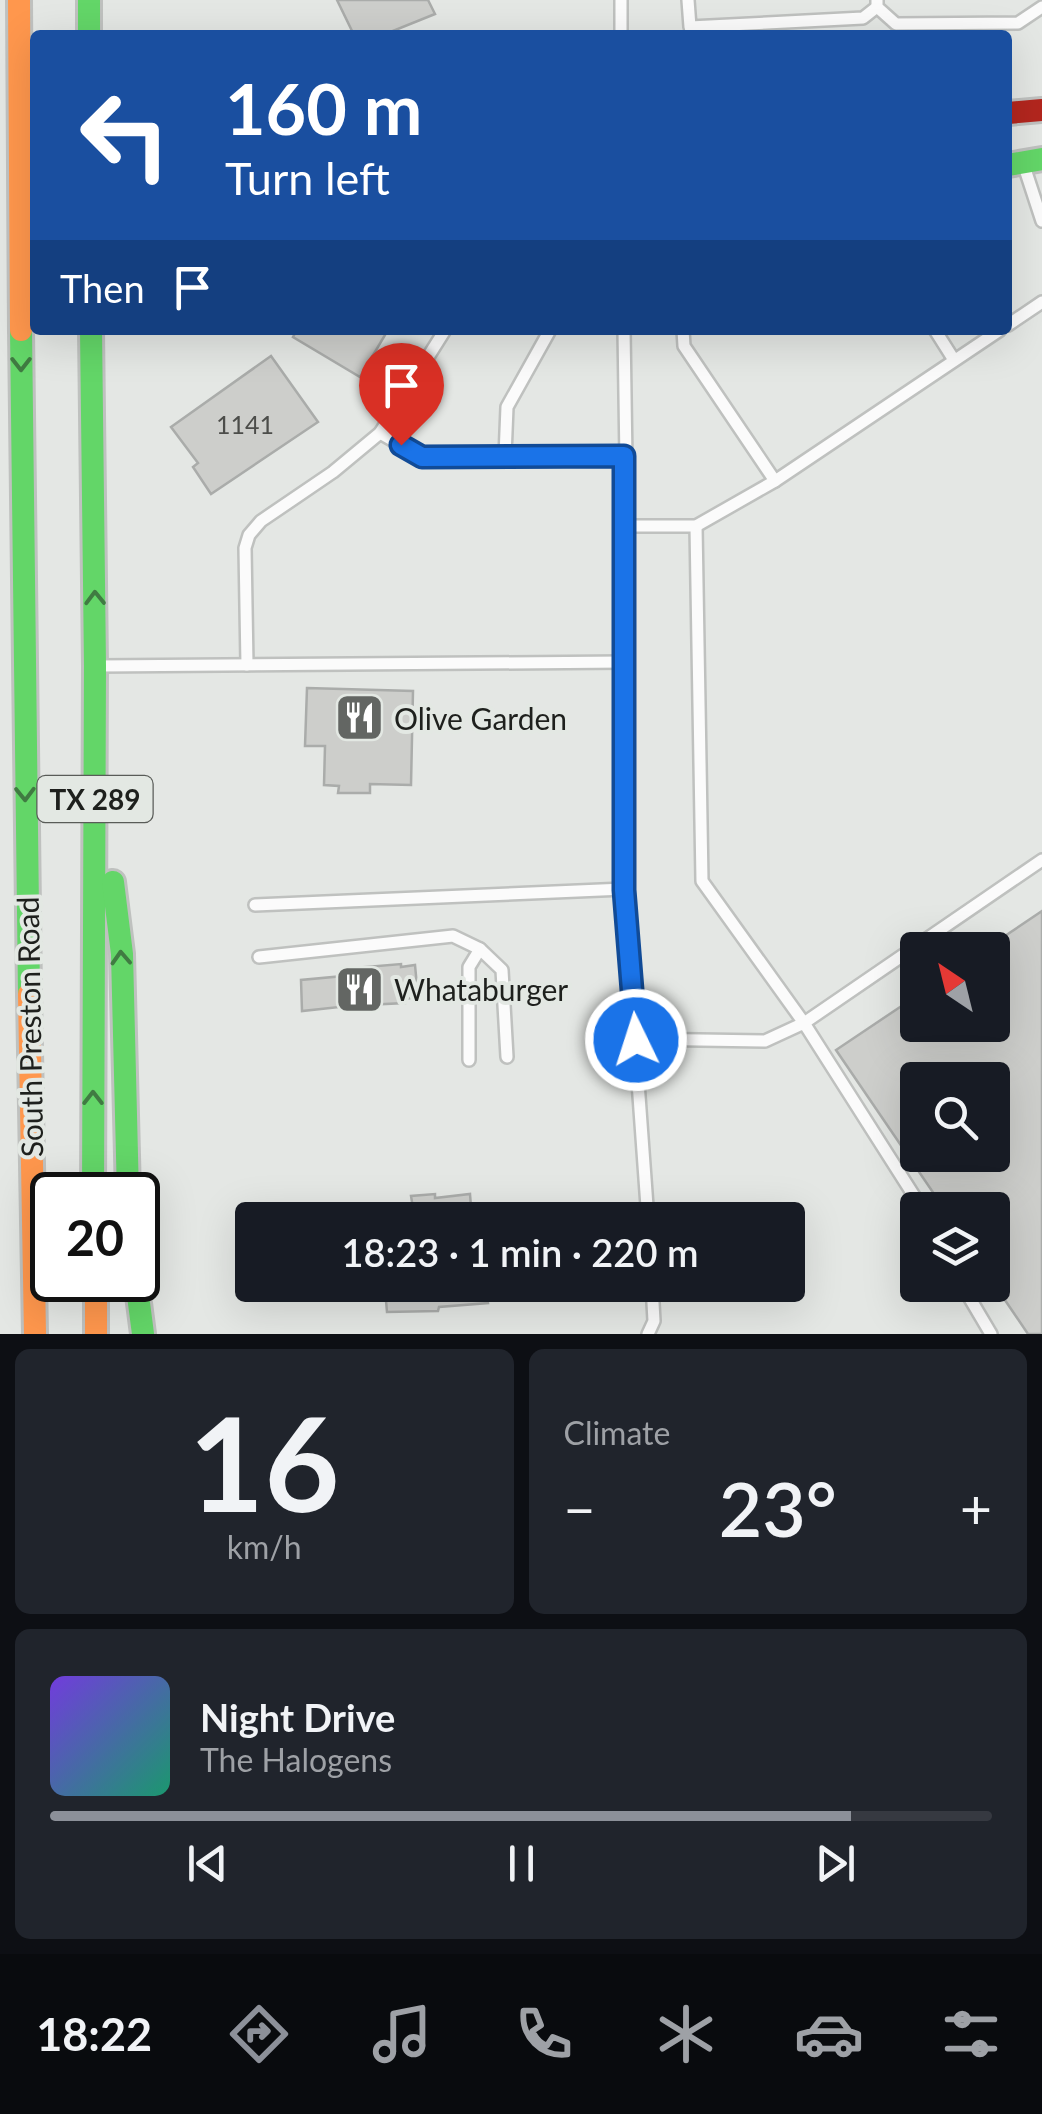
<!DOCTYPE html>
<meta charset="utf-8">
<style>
:root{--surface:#171b24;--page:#20242c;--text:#f1f3f6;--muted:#9ea1a6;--line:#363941;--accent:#8c9099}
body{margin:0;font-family:Lato,sans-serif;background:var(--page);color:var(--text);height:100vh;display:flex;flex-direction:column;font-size:38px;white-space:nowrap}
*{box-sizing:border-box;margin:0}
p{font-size:32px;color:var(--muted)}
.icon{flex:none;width:55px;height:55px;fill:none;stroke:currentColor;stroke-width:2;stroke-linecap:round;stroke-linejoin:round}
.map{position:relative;height:1334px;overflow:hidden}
.details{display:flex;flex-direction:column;gap:15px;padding:15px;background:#0d0f14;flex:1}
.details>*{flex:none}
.guide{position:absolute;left:30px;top:30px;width:982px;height:305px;border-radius:10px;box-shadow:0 10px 40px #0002;background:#1a4fa0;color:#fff;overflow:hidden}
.needle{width:65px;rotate:325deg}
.fabs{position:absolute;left:900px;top:932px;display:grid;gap:20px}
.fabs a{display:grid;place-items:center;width:110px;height:110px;border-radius:10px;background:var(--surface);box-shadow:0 10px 40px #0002;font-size:50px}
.speed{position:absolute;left:30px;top:1172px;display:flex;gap:20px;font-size:50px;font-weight:700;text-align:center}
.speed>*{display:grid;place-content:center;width:130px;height:130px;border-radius:50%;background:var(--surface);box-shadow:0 10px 40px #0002;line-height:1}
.speed .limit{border:5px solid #111;border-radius:15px;background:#fff;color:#111}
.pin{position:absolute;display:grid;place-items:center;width:85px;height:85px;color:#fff;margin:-102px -42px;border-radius:50% 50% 50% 0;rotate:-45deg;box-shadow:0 0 10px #0007}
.pin .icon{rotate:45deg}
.me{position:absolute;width:110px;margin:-55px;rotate:356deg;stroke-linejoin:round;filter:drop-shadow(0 0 8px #0008)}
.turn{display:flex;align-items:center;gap:35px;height:210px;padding:0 30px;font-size:45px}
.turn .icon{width:130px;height:130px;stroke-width:2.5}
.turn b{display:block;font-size:70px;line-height:85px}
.then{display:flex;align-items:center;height:95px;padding:0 30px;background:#0003;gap:20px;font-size:38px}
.big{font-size:75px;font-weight:600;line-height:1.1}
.details .card{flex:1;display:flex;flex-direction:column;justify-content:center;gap:15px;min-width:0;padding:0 35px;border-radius:15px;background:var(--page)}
.details .dial{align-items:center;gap:0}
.dial b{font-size:130px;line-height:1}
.song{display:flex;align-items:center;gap:30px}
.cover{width:120px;height:120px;border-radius:15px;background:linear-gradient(135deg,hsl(260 70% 55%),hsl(160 70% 35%))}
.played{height:10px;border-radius:5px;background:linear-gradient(90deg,var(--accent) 85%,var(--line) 85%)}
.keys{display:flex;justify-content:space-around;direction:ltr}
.heat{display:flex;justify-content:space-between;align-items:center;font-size:55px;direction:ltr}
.details .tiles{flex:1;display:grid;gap:15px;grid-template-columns:1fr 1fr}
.card:last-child{grid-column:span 2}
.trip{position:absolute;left:235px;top:1202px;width:570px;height:100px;border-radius:10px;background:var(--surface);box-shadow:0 10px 40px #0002;font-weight:600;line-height:100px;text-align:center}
.dock{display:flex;height:160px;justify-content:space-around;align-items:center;background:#090b0e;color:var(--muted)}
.dock .icon{width:70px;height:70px}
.dock .on{color:var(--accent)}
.dock b{font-size:45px;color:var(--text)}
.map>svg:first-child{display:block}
.building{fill:#cdcecb;stroke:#aaacaa;stroke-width:2.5;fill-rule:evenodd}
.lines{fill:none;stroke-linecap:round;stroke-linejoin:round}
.lane-casing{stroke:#bfc1bf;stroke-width:16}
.fast-casing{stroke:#bfc1bf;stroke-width:28}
.slow-casing{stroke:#bfc1bf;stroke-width:28}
.jam-casing{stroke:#bfc1bf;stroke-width:28}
.lane{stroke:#fbfbfb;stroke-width:11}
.fast{stroke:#63d668;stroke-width:22}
.slow{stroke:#ff974d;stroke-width:22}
.jam{stroke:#b3261e;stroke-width:22}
.oneway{stroke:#407b42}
.route-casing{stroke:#114b97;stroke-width:25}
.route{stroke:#1a73e8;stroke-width:18}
.labels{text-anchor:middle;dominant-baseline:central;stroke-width:8;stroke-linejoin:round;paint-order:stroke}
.number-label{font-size:25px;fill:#4c4d4a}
.shield{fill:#e3e8e3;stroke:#595c58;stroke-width:2.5}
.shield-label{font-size:28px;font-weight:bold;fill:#1e201d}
.poi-label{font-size:30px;fill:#1e201d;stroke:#e3e8e3;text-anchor:start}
.street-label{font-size:30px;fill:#1e201d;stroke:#e3e8e3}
</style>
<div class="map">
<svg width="1042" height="1334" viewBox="0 0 1042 1334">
<rect width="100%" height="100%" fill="#e4e7e4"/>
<!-- building -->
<g class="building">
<path d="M337,0H428L435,14L383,35H354Z"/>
<path d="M297,330H388L360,377L293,337Z"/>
<path d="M271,356L318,422L211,494L193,467L198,463L171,427Z"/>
<path d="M307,688L413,691L411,785L370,784V793H338L339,786L324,785L325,746H305Z"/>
<path d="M1042,911V1334H1028L992,1281V1210H945L836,1050L918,995V1025H992V950H984ZM918,1080H992V1155H918Z"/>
<path d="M401,964V967L415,965L418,997L405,999V1003L366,1005V1011H349L348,1006L302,1011L301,980L343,976V969Z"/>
<path d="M435,1194V1198L470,1194L472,1220H381L414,1214L411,1196Z"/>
<path d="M379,1285H486L488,1303L439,1307L438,1311L387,1312L385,1289L380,1290Z"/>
</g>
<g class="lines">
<defs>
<g id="lane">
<path d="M688,0L690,27L863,18L877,7"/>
<path d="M877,0V7L896,24L1018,23L1042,7"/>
<path d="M621,35V0"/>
<path d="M1024,166L1042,221"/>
<path d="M1008,325L1042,302"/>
<path d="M550,330L507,407L505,456H624"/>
<path d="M624,330L627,526L624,889L648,1220"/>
<path d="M683,330L684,346L775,481"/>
<path d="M935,330L954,360"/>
<path d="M380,433L422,457L505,456"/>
<path d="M627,526H696L775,481L1000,330"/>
<path d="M696,526L702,881L804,1023L1042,860"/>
<path d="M247,665L245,548L249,535L261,521L333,472L380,433L445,330"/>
<path d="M99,666L625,662"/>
<path d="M255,905L624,889"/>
<path d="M259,957L453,936L480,949L502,970L507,1057"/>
<path d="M636,1039L765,1041L804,1023L923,1210"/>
<path d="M469,1060V967L480,949"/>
<path d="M962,1285L991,1334"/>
<path d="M648,1334L654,1321L652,1285"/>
</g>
<g id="fast">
<path d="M89,0V35"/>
<path d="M1008,165L1042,159"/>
<path d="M21,330L29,994"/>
<path d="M91,330L95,666L93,1195"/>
<path d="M113,882L122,954L128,1195"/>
<path d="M136,1280L143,1334"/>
</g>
<g id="slow">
<path d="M19,0L21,330"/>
<path d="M29,994L35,1334"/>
<path d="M96,1280V1334"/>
</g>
<path id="jam" d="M1008,113L1042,110"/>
</defs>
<!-- lane casing -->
<use href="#lane" class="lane-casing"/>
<!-- fast casing -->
<use href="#fast" class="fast-casing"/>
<!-- slow casing -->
<use href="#slow" class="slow-casing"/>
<!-- jam casing -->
<use href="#jam" class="jam-casing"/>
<!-- lane -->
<use href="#lane" class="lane"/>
<!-- fast -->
<use href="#fast" class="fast"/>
<!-- slow -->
<use href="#slow" class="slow"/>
<!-- jam -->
<use href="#jam" class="jam"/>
</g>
<!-- one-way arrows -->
<defs><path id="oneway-chevron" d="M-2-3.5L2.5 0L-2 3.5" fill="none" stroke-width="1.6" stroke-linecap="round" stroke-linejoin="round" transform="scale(2.5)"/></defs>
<g class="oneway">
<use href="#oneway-chevron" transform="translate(21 364) rotate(90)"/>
<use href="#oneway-chevron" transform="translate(95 598) rotate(-91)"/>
<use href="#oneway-chevron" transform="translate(25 794) rotate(89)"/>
<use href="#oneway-chevron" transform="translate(121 958) rotate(-93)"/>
<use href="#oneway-chevron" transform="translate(93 1098) rotate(-90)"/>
</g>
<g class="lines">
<defs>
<path id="route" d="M401,445L422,457L624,456V890L636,1040"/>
</defs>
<!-- route casing -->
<use href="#route" class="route-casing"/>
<!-- route -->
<use href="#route" class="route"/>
</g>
<!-- icons -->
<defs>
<symbol id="restaurant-square" viewBox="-11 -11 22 22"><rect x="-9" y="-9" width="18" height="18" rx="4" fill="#636663" stroke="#e3e8e3"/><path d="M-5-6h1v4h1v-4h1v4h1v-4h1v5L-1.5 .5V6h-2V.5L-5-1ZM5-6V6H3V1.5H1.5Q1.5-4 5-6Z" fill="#fff"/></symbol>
</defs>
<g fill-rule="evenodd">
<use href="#restaurant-square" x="332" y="690" width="55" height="55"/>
<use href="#restaurant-square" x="332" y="962" width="55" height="55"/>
</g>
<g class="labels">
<!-- number labels -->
<g class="number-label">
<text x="245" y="424">1141</text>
</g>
<!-- shield labels -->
<rect class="shield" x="37.5" y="776" width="115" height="46" rx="8"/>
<g class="shield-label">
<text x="95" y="799">TX 289</text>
</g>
<!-- poi labels -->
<g class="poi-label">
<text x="394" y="718">Olive Garden</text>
<text x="394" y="989">Whataburger</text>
</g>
<!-- street labels -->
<g class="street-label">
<text transform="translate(29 1027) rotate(-91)">South Preston Road</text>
</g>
</g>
</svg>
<div class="fabs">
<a><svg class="needle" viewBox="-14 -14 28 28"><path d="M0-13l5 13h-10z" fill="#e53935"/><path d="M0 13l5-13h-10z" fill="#9ea1a6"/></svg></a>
<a><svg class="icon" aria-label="search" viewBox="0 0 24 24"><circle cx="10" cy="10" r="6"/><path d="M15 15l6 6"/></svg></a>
<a><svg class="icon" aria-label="layers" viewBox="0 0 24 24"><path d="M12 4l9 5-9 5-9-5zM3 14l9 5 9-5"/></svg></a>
</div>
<div class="speed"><div class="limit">20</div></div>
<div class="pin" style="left:401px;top:445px;background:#d93025"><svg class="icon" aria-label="arrive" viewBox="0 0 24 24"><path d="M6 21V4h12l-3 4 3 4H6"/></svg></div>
<svg class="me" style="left:636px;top:1040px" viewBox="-20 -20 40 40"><circle r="17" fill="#1a73e8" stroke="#fff" stroke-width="3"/><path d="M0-11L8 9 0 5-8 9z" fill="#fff"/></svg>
<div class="trip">18:23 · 1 min · 220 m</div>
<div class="guide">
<div class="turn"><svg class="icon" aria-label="left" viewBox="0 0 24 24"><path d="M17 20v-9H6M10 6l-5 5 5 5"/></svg><div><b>160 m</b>Turn left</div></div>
<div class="then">Then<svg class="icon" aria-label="arrive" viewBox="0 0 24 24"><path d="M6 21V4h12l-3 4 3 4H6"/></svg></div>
</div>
</div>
<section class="details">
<div class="tiles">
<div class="card dial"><b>16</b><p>km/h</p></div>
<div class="card"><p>Climate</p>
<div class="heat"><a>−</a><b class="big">23°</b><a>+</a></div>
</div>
<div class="card">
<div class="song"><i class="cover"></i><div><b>Night Drive</b><p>The Halogens</p></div></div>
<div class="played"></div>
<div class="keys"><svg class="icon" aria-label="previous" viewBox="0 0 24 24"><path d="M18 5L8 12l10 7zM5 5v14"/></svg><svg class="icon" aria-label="pause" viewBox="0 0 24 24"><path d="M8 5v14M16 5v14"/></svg><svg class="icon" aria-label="next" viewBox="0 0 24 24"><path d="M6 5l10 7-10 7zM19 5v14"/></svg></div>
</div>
</div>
</section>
<nav class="dock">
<b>18:22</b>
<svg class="icon on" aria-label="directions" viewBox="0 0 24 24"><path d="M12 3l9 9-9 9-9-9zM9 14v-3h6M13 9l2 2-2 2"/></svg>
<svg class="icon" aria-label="music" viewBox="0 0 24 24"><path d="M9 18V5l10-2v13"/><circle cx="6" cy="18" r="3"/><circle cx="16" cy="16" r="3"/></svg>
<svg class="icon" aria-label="phone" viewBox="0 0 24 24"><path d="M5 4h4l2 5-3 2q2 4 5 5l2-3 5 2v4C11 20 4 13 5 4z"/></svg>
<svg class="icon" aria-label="climate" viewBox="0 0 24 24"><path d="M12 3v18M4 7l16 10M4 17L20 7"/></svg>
<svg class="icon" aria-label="car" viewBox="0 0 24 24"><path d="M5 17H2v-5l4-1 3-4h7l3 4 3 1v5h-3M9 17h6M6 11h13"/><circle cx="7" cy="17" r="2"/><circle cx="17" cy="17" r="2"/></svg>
<svg class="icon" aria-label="filters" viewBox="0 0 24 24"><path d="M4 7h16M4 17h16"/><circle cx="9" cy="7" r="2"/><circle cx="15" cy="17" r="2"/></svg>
</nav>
